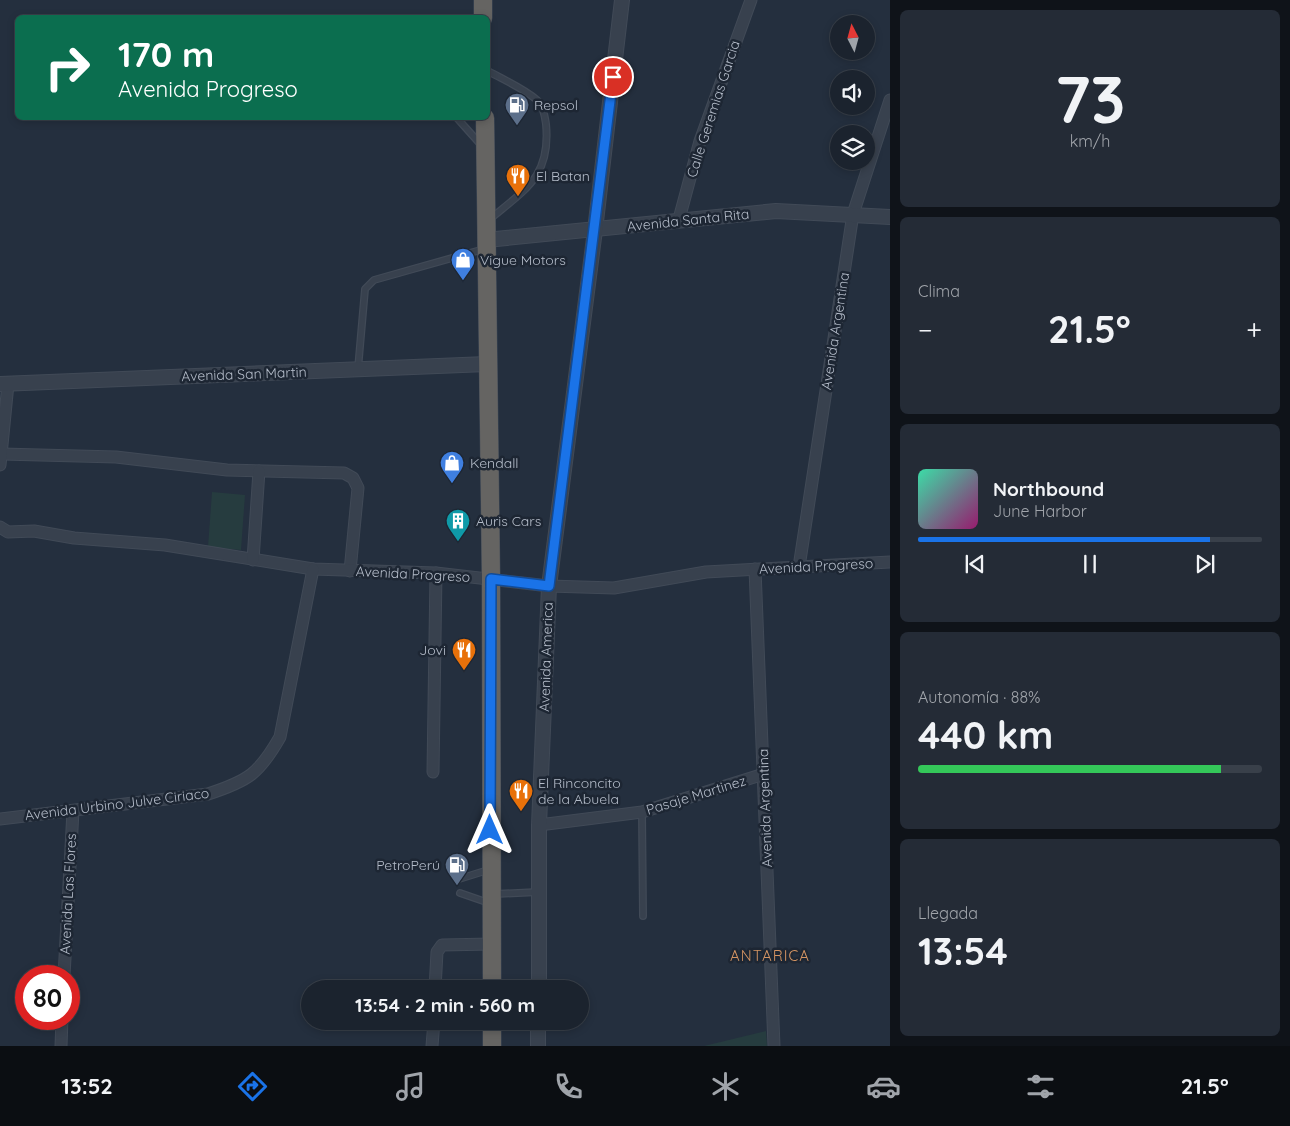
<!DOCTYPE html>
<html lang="es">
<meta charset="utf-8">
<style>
:root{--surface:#1b232e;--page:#242b36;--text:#f1f3f6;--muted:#a0a4aa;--line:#39404a;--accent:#1a73e8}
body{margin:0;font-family:Quicksand,sans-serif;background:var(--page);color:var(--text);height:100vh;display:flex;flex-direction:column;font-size:19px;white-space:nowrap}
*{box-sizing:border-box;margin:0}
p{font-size:16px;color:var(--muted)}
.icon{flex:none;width:28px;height:28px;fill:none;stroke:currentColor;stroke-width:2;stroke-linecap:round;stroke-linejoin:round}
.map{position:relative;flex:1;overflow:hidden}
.drawer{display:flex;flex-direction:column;gap:10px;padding:10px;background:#0f1319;width:400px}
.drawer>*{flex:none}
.top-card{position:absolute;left:15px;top:15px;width:475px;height:105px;border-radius:8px;box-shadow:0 2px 8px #0003,0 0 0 1px var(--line);background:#0b6e4f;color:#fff;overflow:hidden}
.needle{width:32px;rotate:354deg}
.fabs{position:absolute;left:830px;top:15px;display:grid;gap:10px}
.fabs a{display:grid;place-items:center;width:45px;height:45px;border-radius:50%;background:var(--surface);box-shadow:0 2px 8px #0003,0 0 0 1px var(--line);font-size:25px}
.speed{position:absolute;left:15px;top:965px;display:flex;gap:10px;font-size:25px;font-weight:700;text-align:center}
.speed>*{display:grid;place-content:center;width:65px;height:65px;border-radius:50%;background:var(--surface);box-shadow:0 2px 8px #0003,0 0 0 1px var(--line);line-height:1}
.speed .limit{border:8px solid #d22;background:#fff;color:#111}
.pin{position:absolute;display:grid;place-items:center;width:42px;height:42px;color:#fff;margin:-21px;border:2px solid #fff;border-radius:50%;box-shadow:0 1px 5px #0007}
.me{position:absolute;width:55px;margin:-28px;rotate:0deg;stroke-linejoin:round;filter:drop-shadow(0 0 4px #0008)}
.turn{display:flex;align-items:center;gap:18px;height:105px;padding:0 20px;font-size:22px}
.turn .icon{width:65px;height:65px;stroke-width:2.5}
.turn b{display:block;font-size:35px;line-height:42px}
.big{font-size:38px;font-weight:700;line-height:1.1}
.drawer .card{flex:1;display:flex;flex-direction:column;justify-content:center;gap:8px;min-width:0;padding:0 18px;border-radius:8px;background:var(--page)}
.drawer .dial{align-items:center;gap:0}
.dial b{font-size:65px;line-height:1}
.song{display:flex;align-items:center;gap:15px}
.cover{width:60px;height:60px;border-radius:8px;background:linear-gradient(135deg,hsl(160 70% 55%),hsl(320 70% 35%))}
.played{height:5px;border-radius:2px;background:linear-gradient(90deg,var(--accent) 85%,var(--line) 85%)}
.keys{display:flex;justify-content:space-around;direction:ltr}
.heat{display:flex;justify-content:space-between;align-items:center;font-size:28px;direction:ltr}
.charge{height:8px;border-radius:4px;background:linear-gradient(90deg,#34c759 88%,var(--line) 0)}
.trip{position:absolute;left:301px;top:980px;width:288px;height:50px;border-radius:25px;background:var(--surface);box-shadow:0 2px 8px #0003,0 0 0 1px var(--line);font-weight:700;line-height:50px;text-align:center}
.tab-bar{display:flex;height:80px;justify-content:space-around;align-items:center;background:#0b0e12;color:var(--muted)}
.tab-bar .icon{width:35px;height:35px}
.tab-bar .on{color:var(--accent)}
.tab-bar b{font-size:22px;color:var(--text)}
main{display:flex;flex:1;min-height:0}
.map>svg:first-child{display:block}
.green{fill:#263c3f}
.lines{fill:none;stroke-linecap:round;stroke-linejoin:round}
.service-casing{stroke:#414a57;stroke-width:8}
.minor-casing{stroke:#414a57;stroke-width:13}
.tertiary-casing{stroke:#414a57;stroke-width:16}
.trunk-casing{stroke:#434c59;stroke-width:19}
.service{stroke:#38414e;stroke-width:5.5}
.minor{stroke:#38414e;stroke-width:11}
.tertiary{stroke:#38414e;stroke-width:14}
.trunk{stroke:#656462;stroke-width:18}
.route-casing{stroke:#114b97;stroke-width:12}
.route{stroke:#1a73e8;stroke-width:9}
.labels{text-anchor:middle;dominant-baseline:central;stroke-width:5;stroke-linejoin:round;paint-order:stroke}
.poi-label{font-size:14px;fill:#b4bcc9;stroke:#1d2633;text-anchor:start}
.street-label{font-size:14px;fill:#b4bcc9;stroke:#1d2633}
.neighbourhood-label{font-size:15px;letter-spacing:1px;fill:#d59563;stroke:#1d2633}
</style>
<main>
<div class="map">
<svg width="890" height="1046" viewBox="0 0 890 1046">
<rect width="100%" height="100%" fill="#242f3e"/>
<!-- green -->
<g class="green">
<path d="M212,492L245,495L241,550L208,547Z"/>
<path d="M766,1031L767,1046H704Z"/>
</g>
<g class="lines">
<defs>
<g id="service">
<path d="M488,71C504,80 523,88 537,100C543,105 545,117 546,124C551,176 526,189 490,219"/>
<path d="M457,118L482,146"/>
<path d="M358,369L365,289L374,280L484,249"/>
<path d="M642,812L643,916"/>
<path d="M459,879L488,870"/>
<path d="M460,893L489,903"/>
<path d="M495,894L538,892"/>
</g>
<g id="minor">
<path d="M679,219L700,141L751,0"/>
<path d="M2,454L116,457L227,470L344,473L353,478L358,488L350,571"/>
<path d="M0,465L8,384"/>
<path d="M0,527L8,532L34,531L74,538L165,545L313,569L436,573L549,586L614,588L706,572L890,562"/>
<path d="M253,560L259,471"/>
<path d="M799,567L853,214L890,100"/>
<path d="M755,569L774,1046"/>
<path d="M433,772L436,573"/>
<path d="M0,819L208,794C248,781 259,774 280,737L313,569"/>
<path d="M539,825L642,812L764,774"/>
<path d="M64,976L73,811"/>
<path d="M435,989L437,952L442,945L491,944"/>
<path d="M61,1046L62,1019"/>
<path d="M432,1046L434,1021"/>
</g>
<g id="tertiary">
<path d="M486,240L776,211L890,217"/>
<path d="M0,384L487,364"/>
<path d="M539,989V825L549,586L595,230L622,0"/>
<path d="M538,1046V1021"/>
</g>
<g id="trunk">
<path d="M483,0V18"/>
<path d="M485,118L491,579L492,989"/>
<path d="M492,1021V1046"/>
</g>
</defs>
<!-- service casing -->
<use href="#service" class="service-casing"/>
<!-- minor casing -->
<use href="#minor" class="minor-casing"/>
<!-- tertiary casing -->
<use href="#tertiary" class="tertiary-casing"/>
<!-- trunk casing -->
<use href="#trunk" class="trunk-casing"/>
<!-- service -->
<use href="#service" class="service"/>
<!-- minor -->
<use href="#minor" class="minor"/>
<!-- tertiary -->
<use href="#tertiary" class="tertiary"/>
<!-- trunk -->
<use href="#trunk" class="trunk"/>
</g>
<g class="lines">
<defs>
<path id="route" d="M490,830L491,579L549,586L613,77"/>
</defs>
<!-- route casing -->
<use href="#route" class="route-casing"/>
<!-- route -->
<use href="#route" class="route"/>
</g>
<!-- icons -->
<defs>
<symbol id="fuel-pin" viewBox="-11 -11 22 30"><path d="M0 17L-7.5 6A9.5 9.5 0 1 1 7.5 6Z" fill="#5c6f8a" stroke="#1d2633"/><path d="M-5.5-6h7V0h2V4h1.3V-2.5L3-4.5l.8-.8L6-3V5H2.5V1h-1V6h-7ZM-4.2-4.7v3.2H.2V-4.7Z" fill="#fff"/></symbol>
<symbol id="restaurant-pin" viewBox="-11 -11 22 30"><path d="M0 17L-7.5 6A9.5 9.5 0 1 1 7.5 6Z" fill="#e8710a" stroke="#1d2633"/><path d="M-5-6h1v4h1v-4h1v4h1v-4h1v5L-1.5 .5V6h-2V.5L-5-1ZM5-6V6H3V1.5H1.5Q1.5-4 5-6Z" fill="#fff"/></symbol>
<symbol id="shop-pin" viewBox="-11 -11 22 30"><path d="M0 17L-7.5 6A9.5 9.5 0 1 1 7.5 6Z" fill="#3f7fe0" stroke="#1d2633"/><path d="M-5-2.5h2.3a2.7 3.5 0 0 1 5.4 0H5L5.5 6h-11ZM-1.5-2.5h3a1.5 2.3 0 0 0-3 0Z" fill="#fff"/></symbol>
<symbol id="building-pin" viewBox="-11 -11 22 30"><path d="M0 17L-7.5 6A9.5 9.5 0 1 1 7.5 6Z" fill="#0f9aa8" stroke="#1d2633"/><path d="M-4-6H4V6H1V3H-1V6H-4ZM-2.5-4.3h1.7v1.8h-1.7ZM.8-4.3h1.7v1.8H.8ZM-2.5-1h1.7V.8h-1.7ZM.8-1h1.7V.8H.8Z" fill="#fff"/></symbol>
</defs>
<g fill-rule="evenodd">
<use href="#fuel-pin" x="503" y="91" width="28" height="38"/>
<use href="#restaurant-pin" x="504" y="162" width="28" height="38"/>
<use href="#shop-pin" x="449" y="246" width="28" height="38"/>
<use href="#shop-pin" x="438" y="449" width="28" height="38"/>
<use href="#building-pin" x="444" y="507" width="28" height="38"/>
<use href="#restaurant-pin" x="450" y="636" width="28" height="38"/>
<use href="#restaurant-pin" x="507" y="777" width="28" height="38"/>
<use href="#fuel-pin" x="443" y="851" width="28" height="38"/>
</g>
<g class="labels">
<!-- poi labels -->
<g class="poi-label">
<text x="534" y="105">Repsol</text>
<text x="536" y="176">El Batan</text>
<text x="480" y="260">Vigue Motors</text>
<text x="470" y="463">Kendall</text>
<text x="476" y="521">Auris Cars</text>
<text x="446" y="650" text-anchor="end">Jovi</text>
<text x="538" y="783">El Rinconcito<tspan x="538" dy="16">de la Abuela</tspan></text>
<text x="440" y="865" text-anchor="end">PetroPerú</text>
</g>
<!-- street labels -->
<g class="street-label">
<text transform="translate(713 109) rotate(-72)">Calle Geremias Garcia</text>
<text transform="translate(688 220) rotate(-6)">Avenida Santa Rita</text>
<text transform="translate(835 331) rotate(-81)">Avenida Argentina</text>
<text transform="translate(244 374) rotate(-2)">Avenida San Martin</text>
<text transform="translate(816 566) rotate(-3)">Avenida Progreso</text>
<text transform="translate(413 574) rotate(3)">Avenida Progreso</text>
<text transform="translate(546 657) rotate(-88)">Avenida America</text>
<text transform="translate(696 795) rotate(-17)">Pasaje Martinez</text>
<text transform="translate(117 804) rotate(-7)">Avenida Urbino Julve Ciriaco</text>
<text transform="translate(765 808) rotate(-92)">Avenida Argentina</text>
<text transform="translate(68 894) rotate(-87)">Avenida Las Flores</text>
</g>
<!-- neighbourhood labels -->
<g class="neighbourhood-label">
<text x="770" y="955">ANTARICA</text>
</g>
</g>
</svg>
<div class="fabs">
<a><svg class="needle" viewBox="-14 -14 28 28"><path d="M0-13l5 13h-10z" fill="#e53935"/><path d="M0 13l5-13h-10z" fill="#a0a4aa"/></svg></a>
<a><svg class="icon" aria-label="sound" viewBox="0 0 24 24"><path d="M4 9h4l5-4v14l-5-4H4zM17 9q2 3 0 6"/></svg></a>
<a><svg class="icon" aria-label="layers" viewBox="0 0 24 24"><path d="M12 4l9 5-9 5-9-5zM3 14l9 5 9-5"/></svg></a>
</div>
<div class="speed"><div class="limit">80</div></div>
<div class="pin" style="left:613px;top:77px;background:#d93025"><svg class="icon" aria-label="arrive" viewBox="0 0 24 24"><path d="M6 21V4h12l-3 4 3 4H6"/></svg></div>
<svg class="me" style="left:490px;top:830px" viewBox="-20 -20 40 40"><path d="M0-17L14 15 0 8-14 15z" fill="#1a73e8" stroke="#fff" stroke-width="4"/></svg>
<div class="trip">13:54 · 2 min · 560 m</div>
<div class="top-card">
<div class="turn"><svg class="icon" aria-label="right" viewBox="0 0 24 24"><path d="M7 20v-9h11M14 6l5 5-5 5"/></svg><div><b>170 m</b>Avenida Progreso</div></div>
</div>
</div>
<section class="drawer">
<div class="card dial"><b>73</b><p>km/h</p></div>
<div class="card"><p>Clima</p>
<div class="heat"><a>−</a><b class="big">21.5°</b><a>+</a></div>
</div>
<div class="card">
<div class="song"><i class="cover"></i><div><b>Northbound</b><p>June Harbor</p></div></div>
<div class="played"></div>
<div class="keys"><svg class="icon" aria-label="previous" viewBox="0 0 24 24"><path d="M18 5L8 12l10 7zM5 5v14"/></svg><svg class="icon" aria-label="pause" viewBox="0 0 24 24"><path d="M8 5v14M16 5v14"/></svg><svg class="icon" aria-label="next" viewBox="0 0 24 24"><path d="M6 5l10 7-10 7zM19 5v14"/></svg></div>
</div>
<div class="card"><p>Autonomía · 88%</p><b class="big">440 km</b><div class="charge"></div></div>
<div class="card"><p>Llegada</p><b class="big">13:54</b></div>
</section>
</main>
<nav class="tab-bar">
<b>13:52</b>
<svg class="icon on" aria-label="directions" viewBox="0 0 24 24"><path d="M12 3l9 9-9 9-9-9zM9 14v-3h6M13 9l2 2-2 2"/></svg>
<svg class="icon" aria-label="music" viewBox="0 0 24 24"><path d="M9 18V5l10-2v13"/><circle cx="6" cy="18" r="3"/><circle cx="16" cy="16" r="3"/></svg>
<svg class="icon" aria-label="phone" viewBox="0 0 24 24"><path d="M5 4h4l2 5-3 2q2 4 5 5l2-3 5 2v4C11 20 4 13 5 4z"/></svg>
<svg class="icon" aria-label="climate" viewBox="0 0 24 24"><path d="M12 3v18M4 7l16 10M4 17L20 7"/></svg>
<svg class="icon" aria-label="car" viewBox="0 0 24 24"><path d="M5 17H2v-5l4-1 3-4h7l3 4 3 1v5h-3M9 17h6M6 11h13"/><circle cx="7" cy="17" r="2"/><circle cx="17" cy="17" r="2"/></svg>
<svg class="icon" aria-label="filters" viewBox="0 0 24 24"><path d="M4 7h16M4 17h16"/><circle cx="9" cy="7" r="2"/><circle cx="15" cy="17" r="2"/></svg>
<b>21.5°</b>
</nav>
